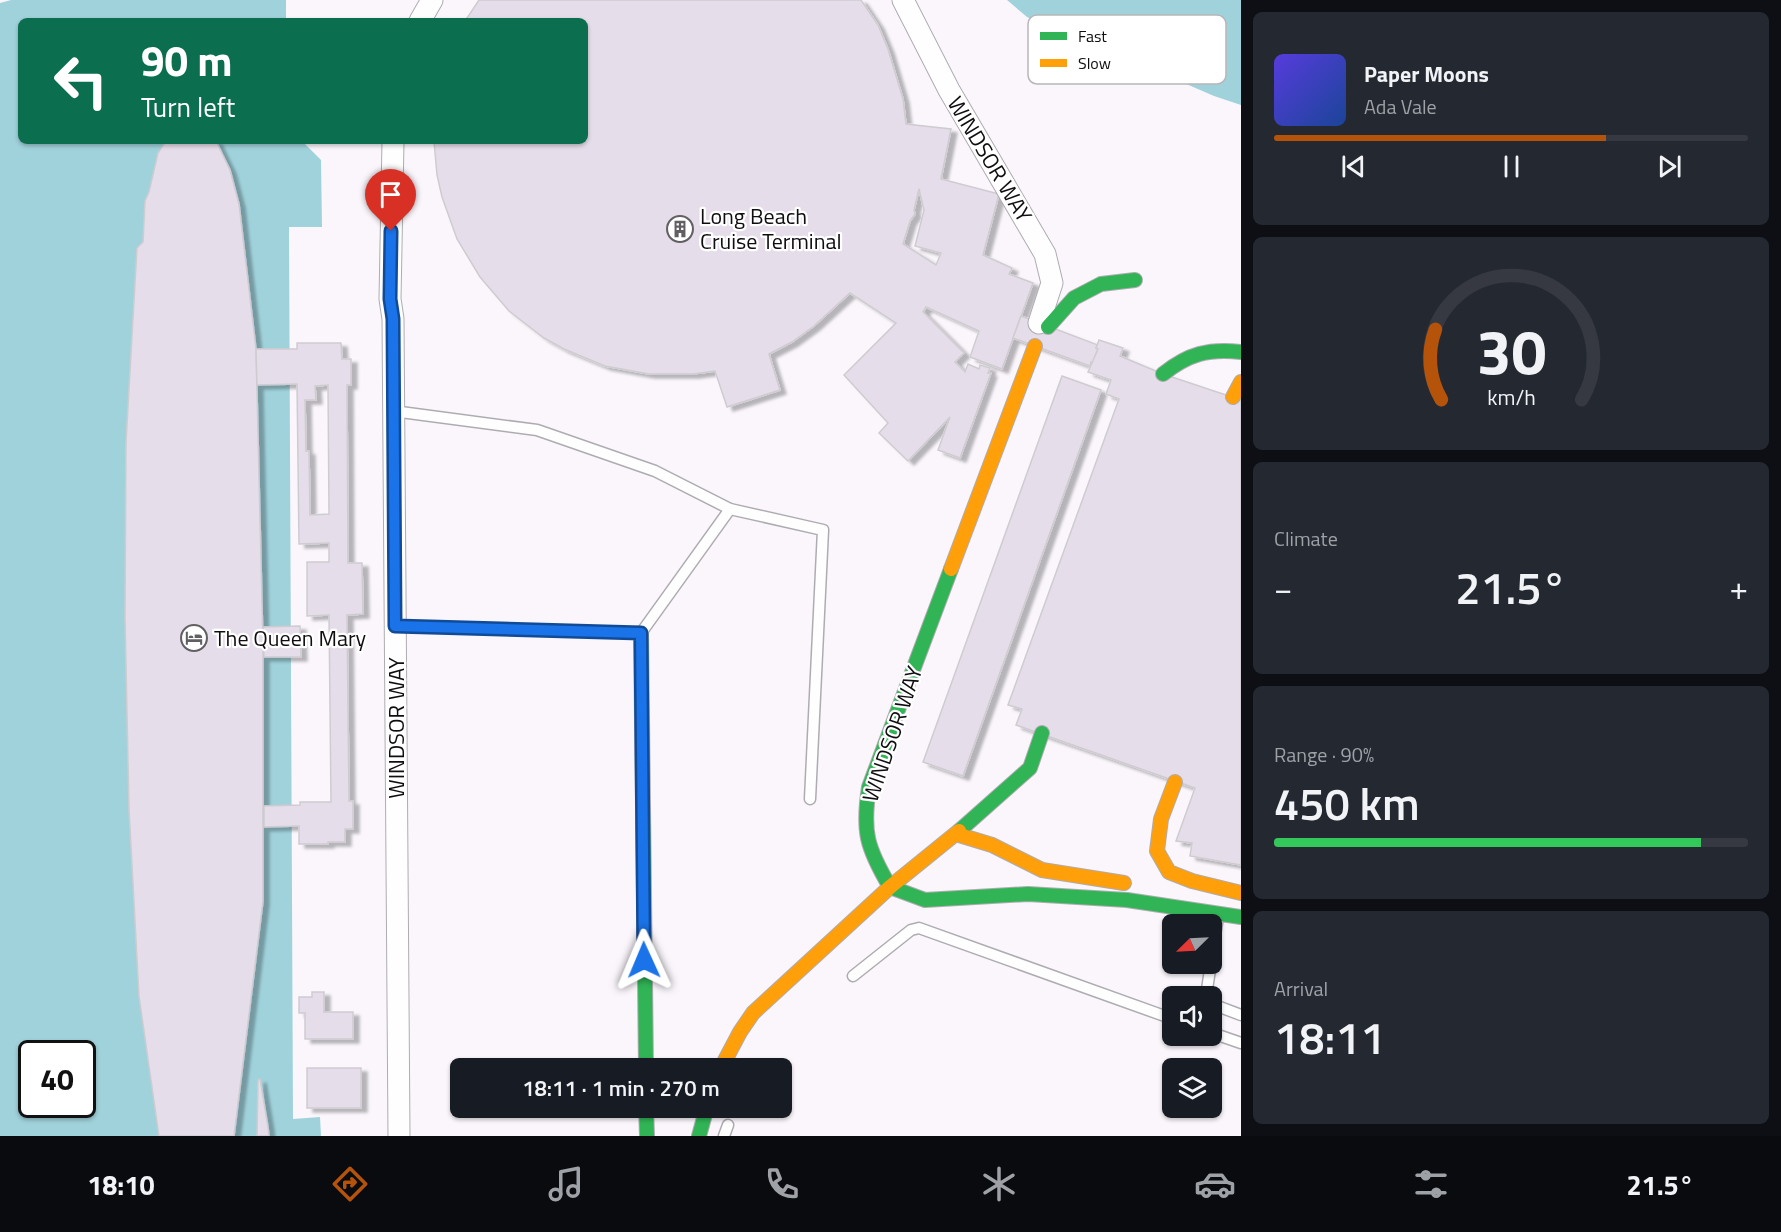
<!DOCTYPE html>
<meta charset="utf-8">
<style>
:root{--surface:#171b24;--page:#242831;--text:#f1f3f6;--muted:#9ea1a6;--line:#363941;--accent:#b45309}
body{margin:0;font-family:"Titillium Web",sans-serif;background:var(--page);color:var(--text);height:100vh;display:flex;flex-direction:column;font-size:22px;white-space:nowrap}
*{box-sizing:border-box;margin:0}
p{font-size:20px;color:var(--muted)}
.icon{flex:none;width:33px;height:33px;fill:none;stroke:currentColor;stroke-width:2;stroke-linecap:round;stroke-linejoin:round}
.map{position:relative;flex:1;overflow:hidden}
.panel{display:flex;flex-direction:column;gap:12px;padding:12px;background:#0d0f14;width:540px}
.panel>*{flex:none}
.banner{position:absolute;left:18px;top:18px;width:570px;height:126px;border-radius:9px;box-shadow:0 2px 4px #0004;background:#0b6e4f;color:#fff;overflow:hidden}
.needle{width:39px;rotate:246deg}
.buttons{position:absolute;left:1162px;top:914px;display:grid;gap:12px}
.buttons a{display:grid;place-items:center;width:60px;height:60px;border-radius:9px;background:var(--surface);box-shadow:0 2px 4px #0004;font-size:30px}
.speed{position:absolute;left:18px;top:1040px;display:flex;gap:12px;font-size:30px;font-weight:700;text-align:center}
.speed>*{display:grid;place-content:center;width:78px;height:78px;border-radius:50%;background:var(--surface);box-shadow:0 2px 4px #0004;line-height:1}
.speed .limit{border:3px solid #111;border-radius:9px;background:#fff;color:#111}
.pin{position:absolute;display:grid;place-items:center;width:51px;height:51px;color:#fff;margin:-62px -26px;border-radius:50% 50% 50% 0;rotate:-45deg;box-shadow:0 0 6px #0007}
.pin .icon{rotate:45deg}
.me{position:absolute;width:66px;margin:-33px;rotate:359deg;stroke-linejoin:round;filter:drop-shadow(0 0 4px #0008)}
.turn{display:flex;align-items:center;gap:21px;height:126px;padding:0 24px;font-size:27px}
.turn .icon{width:78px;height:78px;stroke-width:2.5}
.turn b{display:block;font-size:42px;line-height:51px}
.big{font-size:45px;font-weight:600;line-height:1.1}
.panel .widget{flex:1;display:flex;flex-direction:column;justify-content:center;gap:9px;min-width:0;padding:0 21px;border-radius:9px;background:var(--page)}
.panel .dial{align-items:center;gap:0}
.dial svg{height:156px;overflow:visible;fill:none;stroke:var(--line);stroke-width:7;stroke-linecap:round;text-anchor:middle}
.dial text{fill:var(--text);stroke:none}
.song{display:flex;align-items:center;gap:18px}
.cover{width:72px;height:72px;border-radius:9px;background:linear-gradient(135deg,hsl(250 70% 55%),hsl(220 70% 35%))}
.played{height:6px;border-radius:3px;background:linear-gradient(90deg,var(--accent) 70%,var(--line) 70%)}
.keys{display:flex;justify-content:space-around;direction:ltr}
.heat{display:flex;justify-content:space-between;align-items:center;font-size:33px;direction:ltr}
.charge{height:9px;border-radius:4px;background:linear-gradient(90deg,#34c759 90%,var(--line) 0)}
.trip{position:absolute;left:450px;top:1058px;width:342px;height:60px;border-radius:9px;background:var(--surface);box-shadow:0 2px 4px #0004;font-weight:600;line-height:60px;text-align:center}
.menu{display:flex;height:96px;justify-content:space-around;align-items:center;background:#090b0e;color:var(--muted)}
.menu .icon{width:42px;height:42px}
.menu .on{color:var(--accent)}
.menu b{font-size:27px;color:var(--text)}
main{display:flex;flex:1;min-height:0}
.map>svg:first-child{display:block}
.water{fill:#a0d2dc;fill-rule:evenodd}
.building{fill:#e5dde9;stroke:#cfccd1;stroke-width:1.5;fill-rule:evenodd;filter:url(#shadow)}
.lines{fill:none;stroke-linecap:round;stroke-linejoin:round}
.lane-casing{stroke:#afacb1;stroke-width:13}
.street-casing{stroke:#afacb1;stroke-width:23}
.fast-casing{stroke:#afacb1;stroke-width:16}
.slow-casing{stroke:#afacb1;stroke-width:16}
.lane{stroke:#fefeff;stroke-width:10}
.street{stroke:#fefeff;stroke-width:21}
.fast{stroke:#30b455;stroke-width:14}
.slow{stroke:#ff9f0a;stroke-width:14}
.route-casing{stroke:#114b97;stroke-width:15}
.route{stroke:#1a73e8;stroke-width:10}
.labels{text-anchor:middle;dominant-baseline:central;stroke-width:4.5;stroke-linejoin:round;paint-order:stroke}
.street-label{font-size:22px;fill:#100d11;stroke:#fff}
.poi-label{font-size:22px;fill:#100d11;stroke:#fff;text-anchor:start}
.key{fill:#fff;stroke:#b7b6b8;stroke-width:1.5}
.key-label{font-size:16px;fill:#100d11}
</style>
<main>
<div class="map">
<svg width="1241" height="1136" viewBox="0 0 1241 1136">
<defs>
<filter id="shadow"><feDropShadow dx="6" dy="4" stdDeviation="1.5" flood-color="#0004"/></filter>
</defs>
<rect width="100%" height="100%" fill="#faf6fc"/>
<!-- water -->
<g class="water">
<path d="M11,0H286V21H21V141H302L321,160L322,227H289L293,1119L320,1117L321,1136H0V3ZM32,1053H82V1104H32Z"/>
<path d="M1007,0H1241V105L1214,96L1073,35L1041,24L1027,17Z"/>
</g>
<!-- building -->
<g class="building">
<path d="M479,0H861L878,25L888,49L903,99L906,124L951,129L941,179L999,194L983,255L1012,268L1009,274L1033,283L1002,369L970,357L979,331L926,307L923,312L964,353L955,362L965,372L968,364L979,369L980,365L990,368L988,373H991L960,458L938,450L950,417L908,461L879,433L888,423L844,375L896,323L850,293L814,326L792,342L769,354L780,390L727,407L715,371L693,374H649L605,366L564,349L544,338L509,311L480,277L457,239L442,197L437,175L434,141H585V21H465ZM919,189L924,210L915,246L941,253L936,265L903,244L910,221L915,214L914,210Z"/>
<path d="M166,141H216L230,170L239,204L256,349L263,646V901L234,1136H159L139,996L129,809L125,617L126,442L137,248L143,242L145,201L149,192L158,153Z"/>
<path d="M1021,316L1098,345L1096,348L1098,349L1093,363L1091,362L1090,366L1013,338Z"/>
<path d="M1099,340L1123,348L1120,356L1163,374L1241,400V865L1190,856L1192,843L1176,841L1195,788L1016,725L1022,709L1008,705L1119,399L1106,394L1111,380L1088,372L1098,349L1096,348Z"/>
<path d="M297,343H341L342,359H351V385H347L348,563H362L363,614L347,615L349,801H353V829H345V842H328V844H299V826L264,827V806L300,805V802H331L329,615L307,616V562H329V543L299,544L297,384L257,385L256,349H297ZM328,385L329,514L310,515L309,451H306L305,400H316L315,386Z"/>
<path d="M1062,376L1101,390L963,776L923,762Z"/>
<path d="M300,626L301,657H264L263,627Z"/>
<path d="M312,992H324V1012H353V1039H305V1013H299V997H312Z"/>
<rect x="307" y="1068" width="54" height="40"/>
<path d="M260,1079L268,1127L269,1136H257L258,1080Z"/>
</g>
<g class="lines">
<defs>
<g id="lane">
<path d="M393,411L537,430L655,471L730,509"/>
<path d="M395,626L641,633L730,509L823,530L810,799"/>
<path d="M1212,954L1218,917"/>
<path d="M853,976L911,930L919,928L1173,1019"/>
<path d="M1206,996L1211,963"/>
<path d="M1212,1004L1241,1015"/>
<path d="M1212,1033L1241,1043"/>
<path d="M724,1136L728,1125"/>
</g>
<g id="street">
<path d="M903,0L949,90L1045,254L1052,283L1039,323"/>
<path d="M420,21L432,0"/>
<path d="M393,141L390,299L393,319L399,1136"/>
</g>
<g id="fast">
<path d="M1048,327L1074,298L1101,284L1135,280"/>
<path d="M1163,374C1188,354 1209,348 1241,352"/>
<path d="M641,633L646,1068"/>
<path d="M959,831L1030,768L1042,733"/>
<path d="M890,887C867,848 862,832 869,787L951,569"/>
<path d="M890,887L925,900L1028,894L1127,900L1241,917"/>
<path d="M646,1107L647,1136"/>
<path d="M699,1136L707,1107"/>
</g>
<g id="slow">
<path d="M1233,397L1241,382"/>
<path d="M951,569L1035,346"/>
<path d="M1175,782L1161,819L1157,851L1169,872L1192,881L1241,893"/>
<path d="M956,834L992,845L1042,870L1124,883"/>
<path d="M721,1068L740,1032L753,1013L890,887L959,831"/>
</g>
</defs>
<!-- lane casing -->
<use href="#lane" class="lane-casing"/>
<!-- street casing -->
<use href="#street" class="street-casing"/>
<!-- fast casing -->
<use href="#fast" class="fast-casing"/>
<!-- slow casing -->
<use href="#slow" class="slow-casing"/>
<!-- lane -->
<use href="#lane" class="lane"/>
<!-- street -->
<use href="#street" class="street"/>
<!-- fast -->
<use href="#fast" class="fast"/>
<!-- slow -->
<use href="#slow" class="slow"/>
</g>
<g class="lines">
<defs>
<path id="route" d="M391,231L390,299L393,319L395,626L641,633L644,960"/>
</defs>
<!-- route casing -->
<use href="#route" class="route-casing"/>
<!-- route -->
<use href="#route" class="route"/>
</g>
<!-- icons -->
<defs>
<symbol id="building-ring" viewBox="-11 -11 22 22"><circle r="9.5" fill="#fff" stroke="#625f63" stroke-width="1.5"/><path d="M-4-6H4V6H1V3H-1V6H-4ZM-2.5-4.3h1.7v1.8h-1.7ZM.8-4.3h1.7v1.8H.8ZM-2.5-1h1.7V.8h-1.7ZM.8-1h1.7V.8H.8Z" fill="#625f63"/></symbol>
<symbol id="hotel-ring" viewBox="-11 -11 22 22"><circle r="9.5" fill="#fff" stroke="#625f63" stroke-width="1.5"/><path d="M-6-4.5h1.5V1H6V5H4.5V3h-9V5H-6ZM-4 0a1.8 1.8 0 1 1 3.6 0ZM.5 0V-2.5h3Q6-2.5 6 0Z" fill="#625f63"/></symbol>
</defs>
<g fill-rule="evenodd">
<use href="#building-ring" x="665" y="214" width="30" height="30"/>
<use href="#hotel-ring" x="179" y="623" width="30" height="30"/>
</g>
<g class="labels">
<!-- street labels -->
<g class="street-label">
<text transform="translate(990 159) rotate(59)">WINDSOR WAY</text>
<text transform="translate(396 728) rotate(-90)">WINDSOR WAY</text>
<text transform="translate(892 734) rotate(-71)">WINDSOR WAY</text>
</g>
<!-- poi labels -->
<g class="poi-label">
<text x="700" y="216">Long Beach<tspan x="700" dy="25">Cruise Terminal</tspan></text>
<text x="214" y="638">The Queen Mary</text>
</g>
</g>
<!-- legend -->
<rect x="1028" y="15" width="198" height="69" rx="9" class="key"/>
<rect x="1040" y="32" width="27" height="8" fill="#30b455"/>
<rect x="1040" y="59" width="27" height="8" fill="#ff9f0a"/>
<g class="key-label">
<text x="1078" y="42">Fast</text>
<text x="1078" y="69">Slow</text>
</g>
</svg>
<div class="buttons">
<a><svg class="needle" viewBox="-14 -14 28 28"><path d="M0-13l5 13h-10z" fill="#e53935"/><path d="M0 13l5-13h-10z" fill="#9ea1a6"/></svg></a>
<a><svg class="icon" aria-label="sound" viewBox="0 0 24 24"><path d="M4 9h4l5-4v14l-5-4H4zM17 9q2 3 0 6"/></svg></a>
<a><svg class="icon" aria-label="layers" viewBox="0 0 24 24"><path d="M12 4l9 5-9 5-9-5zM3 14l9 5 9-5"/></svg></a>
</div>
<div class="speed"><div class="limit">40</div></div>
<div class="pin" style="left:391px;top:231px;background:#d93025"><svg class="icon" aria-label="arrive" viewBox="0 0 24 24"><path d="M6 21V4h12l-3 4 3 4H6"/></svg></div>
<svg class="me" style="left:644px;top:960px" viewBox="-20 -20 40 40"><path d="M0-17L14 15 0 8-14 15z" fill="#1a73e8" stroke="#fff" stroke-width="4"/></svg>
<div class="trip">18:11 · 1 min · 270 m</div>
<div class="banner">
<div class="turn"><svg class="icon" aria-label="left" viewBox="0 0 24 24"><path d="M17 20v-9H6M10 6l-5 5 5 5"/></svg><div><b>90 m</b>Turn left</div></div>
</div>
</div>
<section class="panel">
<div class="widget">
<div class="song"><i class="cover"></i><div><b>Paper Moons</b><p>Ada Vale</p></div></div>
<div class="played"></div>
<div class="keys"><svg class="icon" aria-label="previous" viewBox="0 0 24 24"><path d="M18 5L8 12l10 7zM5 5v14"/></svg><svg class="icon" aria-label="pause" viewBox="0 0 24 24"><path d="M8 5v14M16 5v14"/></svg><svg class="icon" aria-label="next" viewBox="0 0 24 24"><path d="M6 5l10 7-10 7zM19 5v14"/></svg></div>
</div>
<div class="widget dial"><svg viewBox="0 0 100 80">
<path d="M14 69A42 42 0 1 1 86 69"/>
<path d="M14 69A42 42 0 0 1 11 33" stroke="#b45309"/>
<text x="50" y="56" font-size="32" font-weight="700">30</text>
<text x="50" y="72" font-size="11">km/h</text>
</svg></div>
<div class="widget"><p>Climate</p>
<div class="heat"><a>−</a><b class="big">21.5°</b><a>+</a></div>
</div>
<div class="widget"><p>Range · 90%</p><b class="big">450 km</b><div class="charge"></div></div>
<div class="widget"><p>Arrival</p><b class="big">18:11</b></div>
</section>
</main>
<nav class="menu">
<b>18:10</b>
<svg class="icon on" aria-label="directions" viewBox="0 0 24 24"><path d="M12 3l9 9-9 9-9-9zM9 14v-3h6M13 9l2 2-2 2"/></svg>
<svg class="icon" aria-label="music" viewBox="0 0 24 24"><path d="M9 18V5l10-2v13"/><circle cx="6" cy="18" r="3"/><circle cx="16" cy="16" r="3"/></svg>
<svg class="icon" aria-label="phone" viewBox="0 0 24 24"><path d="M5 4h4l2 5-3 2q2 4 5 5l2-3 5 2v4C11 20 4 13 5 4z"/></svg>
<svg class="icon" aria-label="climate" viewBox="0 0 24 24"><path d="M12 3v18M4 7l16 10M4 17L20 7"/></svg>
<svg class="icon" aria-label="car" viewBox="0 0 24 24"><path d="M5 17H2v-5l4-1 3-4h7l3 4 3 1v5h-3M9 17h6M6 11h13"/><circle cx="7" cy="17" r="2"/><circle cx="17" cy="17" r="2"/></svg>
<svg class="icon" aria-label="filters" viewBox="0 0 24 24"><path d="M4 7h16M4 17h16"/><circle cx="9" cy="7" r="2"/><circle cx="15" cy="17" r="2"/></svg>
<b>21.5°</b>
</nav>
